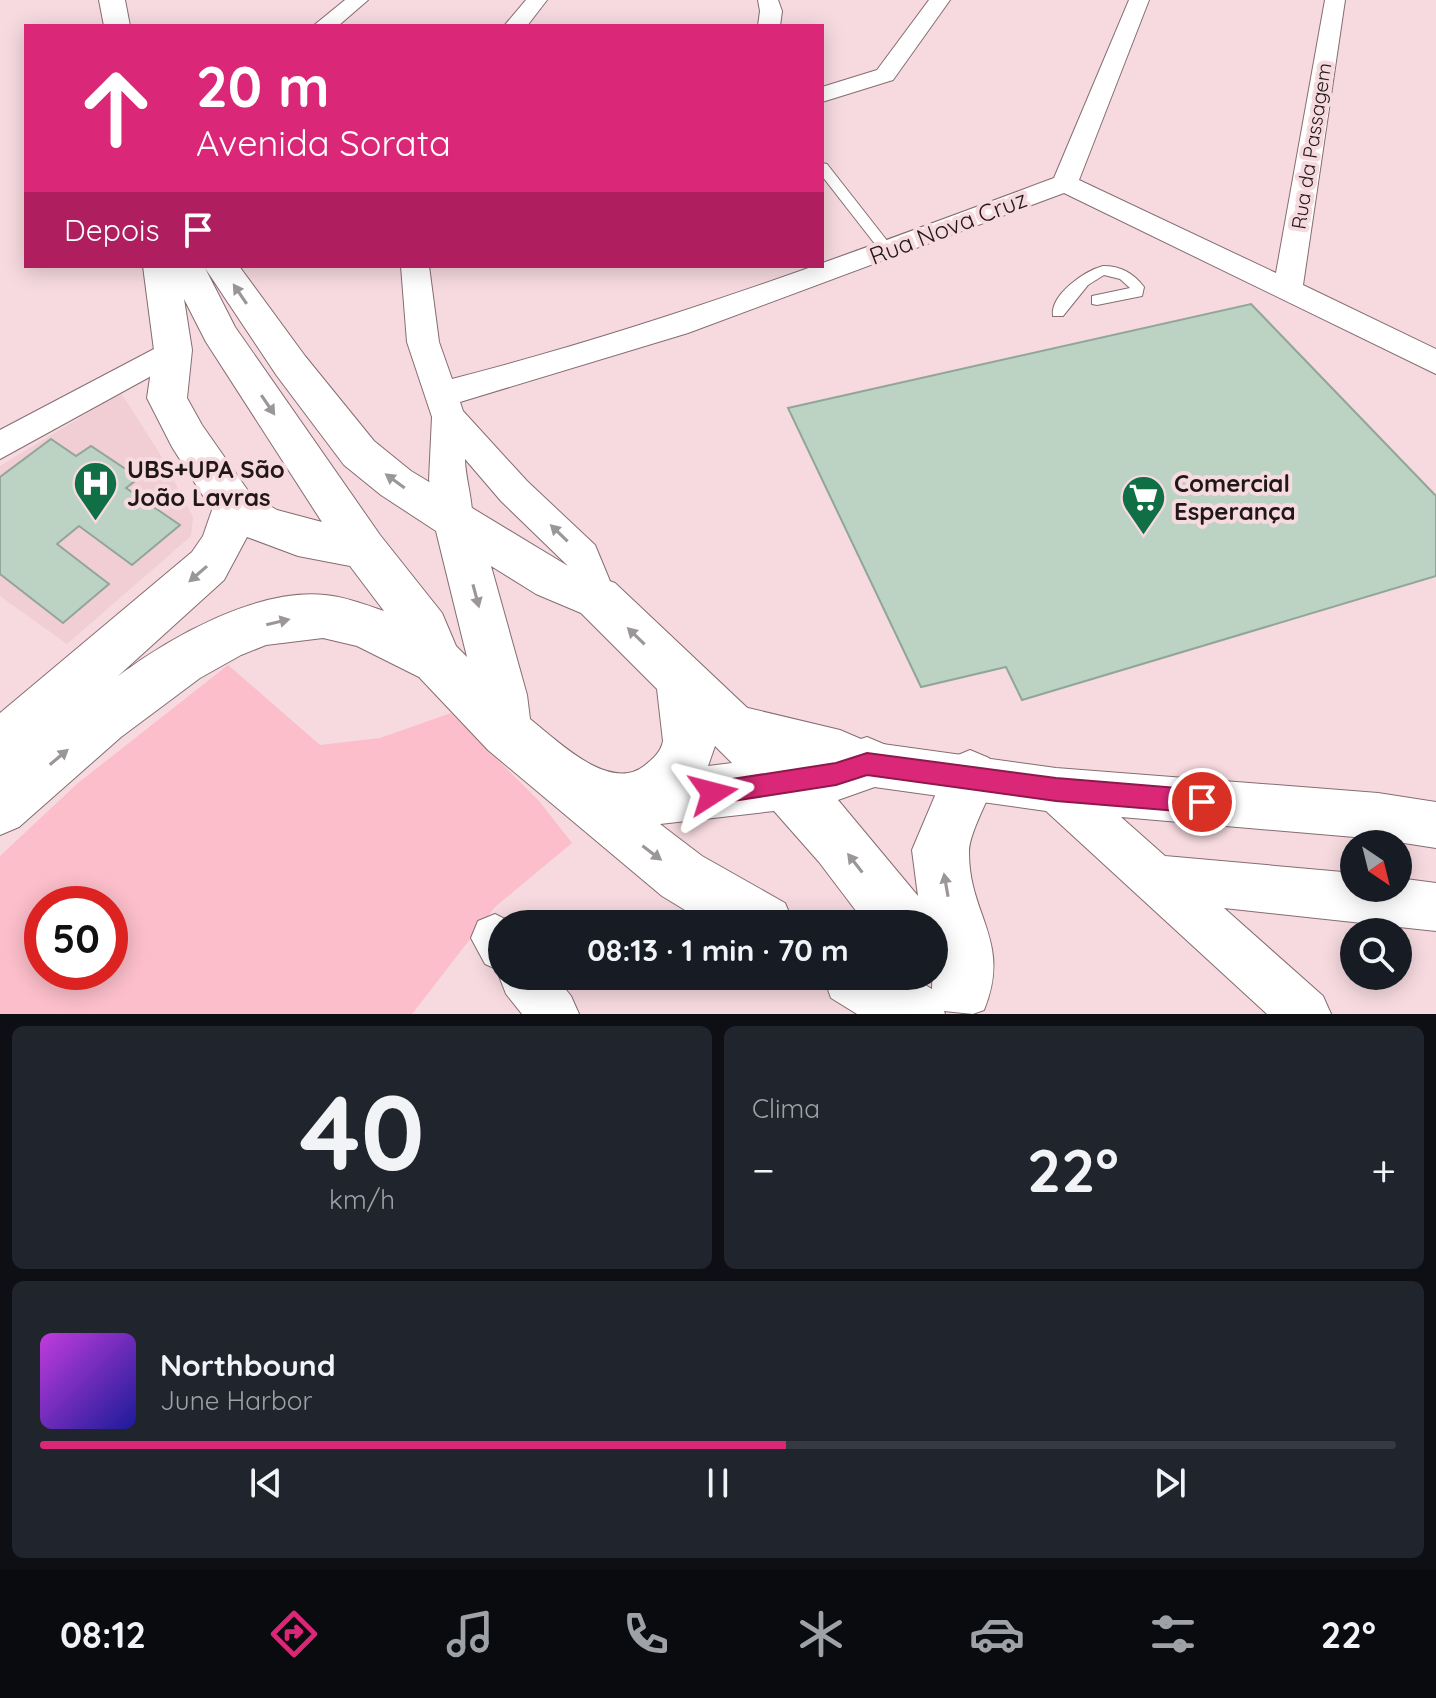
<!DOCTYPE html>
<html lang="pt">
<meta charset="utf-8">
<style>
:root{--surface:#171b24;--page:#20242c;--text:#f1f3f6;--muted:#9ea1a6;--line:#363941;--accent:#db2777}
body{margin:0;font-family:Quicksand,sans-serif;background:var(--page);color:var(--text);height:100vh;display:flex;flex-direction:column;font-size:30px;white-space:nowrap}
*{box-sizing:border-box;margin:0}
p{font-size:26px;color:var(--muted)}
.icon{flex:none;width:44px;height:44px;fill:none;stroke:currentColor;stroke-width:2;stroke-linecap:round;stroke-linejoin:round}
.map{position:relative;height:1014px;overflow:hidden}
.drawer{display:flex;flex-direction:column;gap:12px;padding:12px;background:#0d0f14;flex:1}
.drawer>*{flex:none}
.top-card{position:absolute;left:24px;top:24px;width:800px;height:244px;border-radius:0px;box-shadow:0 4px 20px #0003;background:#db2777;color:#fff;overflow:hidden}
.needle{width:52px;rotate:145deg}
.controls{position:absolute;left:1340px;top:830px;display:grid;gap:16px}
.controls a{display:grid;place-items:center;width:72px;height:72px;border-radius:50%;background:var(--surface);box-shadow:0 4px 20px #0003;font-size:40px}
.speed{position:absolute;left:24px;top:886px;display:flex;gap:16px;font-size:40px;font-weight:700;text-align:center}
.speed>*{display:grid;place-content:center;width:104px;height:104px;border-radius:50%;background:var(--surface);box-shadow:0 4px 20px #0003;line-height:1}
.speed .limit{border:12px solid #d22;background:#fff;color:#111}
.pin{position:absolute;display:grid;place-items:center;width:68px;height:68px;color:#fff;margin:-34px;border:4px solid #fff;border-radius:50%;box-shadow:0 2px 8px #0007}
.me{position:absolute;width:88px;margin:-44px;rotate:81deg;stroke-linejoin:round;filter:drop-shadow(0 0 6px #0008)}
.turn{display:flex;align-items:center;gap:28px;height:168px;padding:0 40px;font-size:36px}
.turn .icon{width:104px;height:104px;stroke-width:2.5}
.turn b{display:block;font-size:56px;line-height:68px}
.then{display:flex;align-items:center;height:76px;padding:0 40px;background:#0003;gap:16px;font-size:30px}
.big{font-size:60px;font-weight:700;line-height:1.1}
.drawer .widget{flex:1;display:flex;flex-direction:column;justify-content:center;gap:12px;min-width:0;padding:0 28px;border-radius:12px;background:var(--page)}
.drawer .dial{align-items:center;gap:0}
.dial b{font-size:104px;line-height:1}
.song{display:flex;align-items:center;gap:24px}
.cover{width:96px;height:96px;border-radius:12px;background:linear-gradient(135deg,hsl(290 70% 55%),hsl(240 70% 35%))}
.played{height:8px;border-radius:4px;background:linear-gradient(90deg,var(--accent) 55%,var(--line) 55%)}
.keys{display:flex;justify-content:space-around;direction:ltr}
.heat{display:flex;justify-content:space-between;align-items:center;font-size:44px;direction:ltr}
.drawer .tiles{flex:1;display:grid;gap:12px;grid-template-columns:1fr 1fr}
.widget:last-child{grid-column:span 2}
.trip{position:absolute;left:488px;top:910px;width:460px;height:80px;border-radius:40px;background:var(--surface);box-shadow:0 4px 20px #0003;font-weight:700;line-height:80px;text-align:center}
.menu{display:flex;height:128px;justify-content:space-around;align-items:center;background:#090b0e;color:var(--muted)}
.menu .icon{width:56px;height:56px}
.menu .current{color:var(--accent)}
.menu b{font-size:36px;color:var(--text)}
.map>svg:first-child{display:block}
.built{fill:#f1cdd4}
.green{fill:#fbbeca;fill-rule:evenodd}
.building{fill:#bcd3c4;stroke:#91a698;stroke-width:2}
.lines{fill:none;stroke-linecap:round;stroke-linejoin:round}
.lane-casing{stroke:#856d71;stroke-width:2}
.street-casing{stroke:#856d71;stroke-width:2}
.secondary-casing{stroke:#856d71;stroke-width:2}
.lane{fill:#fff;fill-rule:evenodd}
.street{fill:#fff;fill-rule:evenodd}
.secondary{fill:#fff;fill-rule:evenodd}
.oneway{fill:#9b9797}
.route{fill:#db2777;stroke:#8e194d;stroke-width:2}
.labels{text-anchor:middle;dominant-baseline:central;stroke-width:8;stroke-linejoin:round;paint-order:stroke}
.far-street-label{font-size:20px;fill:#201718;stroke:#f6dadf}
.street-label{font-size:24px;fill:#201718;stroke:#f6dadf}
.poi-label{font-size:24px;font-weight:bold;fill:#201718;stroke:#f6dadf;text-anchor:start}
</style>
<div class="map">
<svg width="1436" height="1014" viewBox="0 0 1436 1014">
<rect width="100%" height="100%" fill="#f6dadf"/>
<!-- built -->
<path class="built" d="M121,393L160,454L193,517L191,536L67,644L0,596V466Z"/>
<!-- green -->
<path class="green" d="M228,665L320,745L380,738L451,713L539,801L572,843L495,907L412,1014H0V856L78,783ZM42,904H110V972H42Z"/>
<!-- building -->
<g class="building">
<path d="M1251,304L1436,496V576L1022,700L1006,667L921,687L788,408Z"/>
<path d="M51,439L76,456L91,446L139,478L126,488L180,525L132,565L79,526L57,544L109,584L63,623L0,574V477Z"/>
</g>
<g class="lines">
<defs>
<g id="lane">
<path d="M822,163L827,164L892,247V253H882L822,176Z"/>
<path d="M1103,266C1121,266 1133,273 1144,287L1142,296L1097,305L1092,304V296L1130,288L1120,279L1104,275L1088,285L1063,316H1053C1050,295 1084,271 1103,266Z"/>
</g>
<g id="street">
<path d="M345,0H368L338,26H313Z"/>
<path d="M526,0H547L527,26H504Z"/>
<path d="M758,0H778L782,11L780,26H758L760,11Z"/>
<path d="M929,0H950L893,80L822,102V87L877,70Z"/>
<path d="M1129,0H1149L1079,180L1276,273L1325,0H1345L1303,285L1436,349V374L1064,193L688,333L460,402L463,411L527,481L595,545L617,598L612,610L598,615L584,610L567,565L501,501L465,459C465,481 478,514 469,532L456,536L443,532L429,480L432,417L407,342L401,266H429L439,342L452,379C659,326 855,252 1054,178Z"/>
<path d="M173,339L184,342L189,350L184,358L0,459V430Z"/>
<path d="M731,704L840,730L868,742L1056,768L1378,793L1436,802V848L1378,839L1121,817L1165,856L1354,873V888H1398V878L1436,883V931L1224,908L1323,996L1331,1014H1267L1046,811L867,786L837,773L731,746L716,740L710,725L716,710Z"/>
<path d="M495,914L515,924H502V976H555L571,996L579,1014H522L506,994L499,976L501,971L485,964L471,938L478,921Z"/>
</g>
<g id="secondary">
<path d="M99,0H125L130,26H104Z"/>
<path d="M143,266H239L305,356L374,441L411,471L568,566L615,583L795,753L836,747L867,737L886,745L894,764L886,783L838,800L918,896L912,850L951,758L970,750L989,758L997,777C990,796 968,835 969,853C969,916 1012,941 984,1010L973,1014L944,1011L945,1014H857L831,998L823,976H910L932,989L934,924H866L819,862L774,811L660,824L702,856L785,903L794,924H708L662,896L488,750L419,677L357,646L323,638L266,645L241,655L200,678L121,737L19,827L0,835V713L192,552L203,536L212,510L172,447L147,398L154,350ZM205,268L277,376L344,465L381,495L436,531L467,657L456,646L442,613L380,535L235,327ZM184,299L206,342L322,522L277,510L251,495L202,425L187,398L192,350ZM247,537L298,556L350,566L384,611C364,604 345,597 325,595C257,588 170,637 117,677L224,580ZM491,566L536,594L581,613L657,689L663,741C661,752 653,759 644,766C609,793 557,740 530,719L527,695ZM715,746L732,763L708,766Z"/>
</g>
</defs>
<!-- lane casing -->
<use href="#lane" class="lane-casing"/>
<!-- street casing -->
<use href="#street" class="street-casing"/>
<!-- secondary casing -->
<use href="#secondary" class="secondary-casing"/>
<!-- lane -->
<use href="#lane" class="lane"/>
<!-- street -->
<use href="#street" class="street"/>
<!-- secondary -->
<use href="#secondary" class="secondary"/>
</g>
<!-- one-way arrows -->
<defs><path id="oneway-solid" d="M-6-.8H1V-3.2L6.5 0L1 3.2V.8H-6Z" transform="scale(2)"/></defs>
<g class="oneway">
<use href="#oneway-solid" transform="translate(240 294) rotate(-124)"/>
<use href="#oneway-solid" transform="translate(268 405) rotate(56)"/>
<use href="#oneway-solid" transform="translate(395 481) rotate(-144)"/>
<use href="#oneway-solid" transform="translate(559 533) rotate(-136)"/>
<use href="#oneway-solid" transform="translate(198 574) rotate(139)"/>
<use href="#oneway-solid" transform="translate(476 596) rotate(75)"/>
<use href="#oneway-solid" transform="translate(278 622) rotate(-13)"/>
<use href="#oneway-solid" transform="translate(636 636) rotate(-136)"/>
<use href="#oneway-solid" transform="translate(59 757) rotate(-40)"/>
<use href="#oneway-solid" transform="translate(652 853) rotate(37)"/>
<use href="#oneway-solid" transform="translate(855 863) rotate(-128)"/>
<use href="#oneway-solid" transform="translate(946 885) rotate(-100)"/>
</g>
<!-- route -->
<path class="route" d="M867,753L1056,778L1202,790L1210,794L1214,802L1210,810L1202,813L1056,801L867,775L836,785L713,804L705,801L702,793L705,785L713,782L836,763Z"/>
<!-- icons -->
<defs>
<symbol id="hospital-pin" viewBox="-11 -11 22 30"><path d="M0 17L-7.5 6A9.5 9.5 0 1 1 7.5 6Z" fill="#106f44" stroke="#f6dadf"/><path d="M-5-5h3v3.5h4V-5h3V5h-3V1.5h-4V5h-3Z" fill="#fff"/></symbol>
<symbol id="supermarket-pin" viewBox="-11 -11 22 30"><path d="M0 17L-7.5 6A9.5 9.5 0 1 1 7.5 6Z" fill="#106f44" stroke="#f6dadf"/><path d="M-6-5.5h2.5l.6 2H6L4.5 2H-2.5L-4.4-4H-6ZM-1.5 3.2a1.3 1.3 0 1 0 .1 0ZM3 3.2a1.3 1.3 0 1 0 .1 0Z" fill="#fff"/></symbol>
</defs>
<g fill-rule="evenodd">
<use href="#hospital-pin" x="70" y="458" width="51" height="69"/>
<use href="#supermarket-pin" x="1118" y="472" width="51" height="69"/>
</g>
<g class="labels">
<!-- far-street labels -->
<g class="far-street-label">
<text transform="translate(1311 146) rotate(-81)">Rua da Passagem</text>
</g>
<!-- street labels -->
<g class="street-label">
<text transform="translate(948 227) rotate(-21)">Rua Nova Cruz</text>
</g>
<!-- poi labels -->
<g class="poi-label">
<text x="127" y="469">UBS+UPA São<tspan x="127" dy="28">João Lavras</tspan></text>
<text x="1174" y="483">Comercial<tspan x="1174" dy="28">Esperança</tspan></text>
</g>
</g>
</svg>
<div class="controls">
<a><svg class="needle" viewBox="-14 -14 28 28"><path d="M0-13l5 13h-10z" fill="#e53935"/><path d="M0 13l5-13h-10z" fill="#9ea1a6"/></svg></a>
<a><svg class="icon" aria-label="search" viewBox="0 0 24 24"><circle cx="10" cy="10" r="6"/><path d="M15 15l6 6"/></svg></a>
</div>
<div class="speed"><div class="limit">50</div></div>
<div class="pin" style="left:1202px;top:802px;background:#d93025"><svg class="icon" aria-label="arrive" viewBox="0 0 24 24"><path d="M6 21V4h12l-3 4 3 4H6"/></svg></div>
<svg class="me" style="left:713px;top:793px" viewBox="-20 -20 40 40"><path d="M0-17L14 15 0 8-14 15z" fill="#db2777" stroke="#fff" stroke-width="4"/></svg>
<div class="trip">08:13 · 1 min · 70 m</div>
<div class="top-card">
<div class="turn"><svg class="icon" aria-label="ahead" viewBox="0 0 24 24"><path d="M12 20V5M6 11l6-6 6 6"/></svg><div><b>20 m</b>Avenida Sorata</div></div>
<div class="then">Depois<svg class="icon" aria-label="arrive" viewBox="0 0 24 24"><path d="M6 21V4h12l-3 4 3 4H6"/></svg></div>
</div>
</div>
<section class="drawer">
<div class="tiles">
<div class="widget dial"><b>40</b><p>km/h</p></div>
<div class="widget"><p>Clima</p>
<div class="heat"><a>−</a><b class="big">22°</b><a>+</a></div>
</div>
<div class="widget">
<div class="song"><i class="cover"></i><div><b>Northbound</b><p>June Harbor</p></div></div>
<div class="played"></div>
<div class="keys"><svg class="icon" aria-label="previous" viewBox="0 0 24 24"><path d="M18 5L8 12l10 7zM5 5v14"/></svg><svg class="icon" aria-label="pause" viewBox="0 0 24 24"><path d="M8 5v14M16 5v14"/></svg><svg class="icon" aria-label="next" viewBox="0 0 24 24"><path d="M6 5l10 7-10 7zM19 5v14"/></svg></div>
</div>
</div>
</section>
<nav class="menu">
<b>08:12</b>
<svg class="icon current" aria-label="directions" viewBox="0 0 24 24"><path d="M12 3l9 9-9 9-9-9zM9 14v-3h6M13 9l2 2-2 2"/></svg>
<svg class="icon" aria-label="music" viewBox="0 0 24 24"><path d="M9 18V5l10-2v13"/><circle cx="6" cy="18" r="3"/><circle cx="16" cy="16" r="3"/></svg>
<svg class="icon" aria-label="phone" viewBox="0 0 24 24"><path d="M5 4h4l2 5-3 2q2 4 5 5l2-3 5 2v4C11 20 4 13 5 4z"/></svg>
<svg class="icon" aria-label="climate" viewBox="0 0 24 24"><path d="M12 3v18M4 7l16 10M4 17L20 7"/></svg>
<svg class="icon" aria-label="car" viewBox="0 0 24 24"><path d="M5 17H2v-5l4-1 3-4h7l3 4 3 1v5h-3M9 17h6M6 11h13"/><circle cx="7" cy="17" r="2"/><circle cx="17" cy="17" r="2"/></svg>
<svg class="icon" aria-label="filters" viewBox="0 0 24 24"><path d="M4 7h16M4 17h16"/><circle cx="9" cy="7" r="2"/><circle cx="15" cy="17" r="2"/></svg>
<b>22°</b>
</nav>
